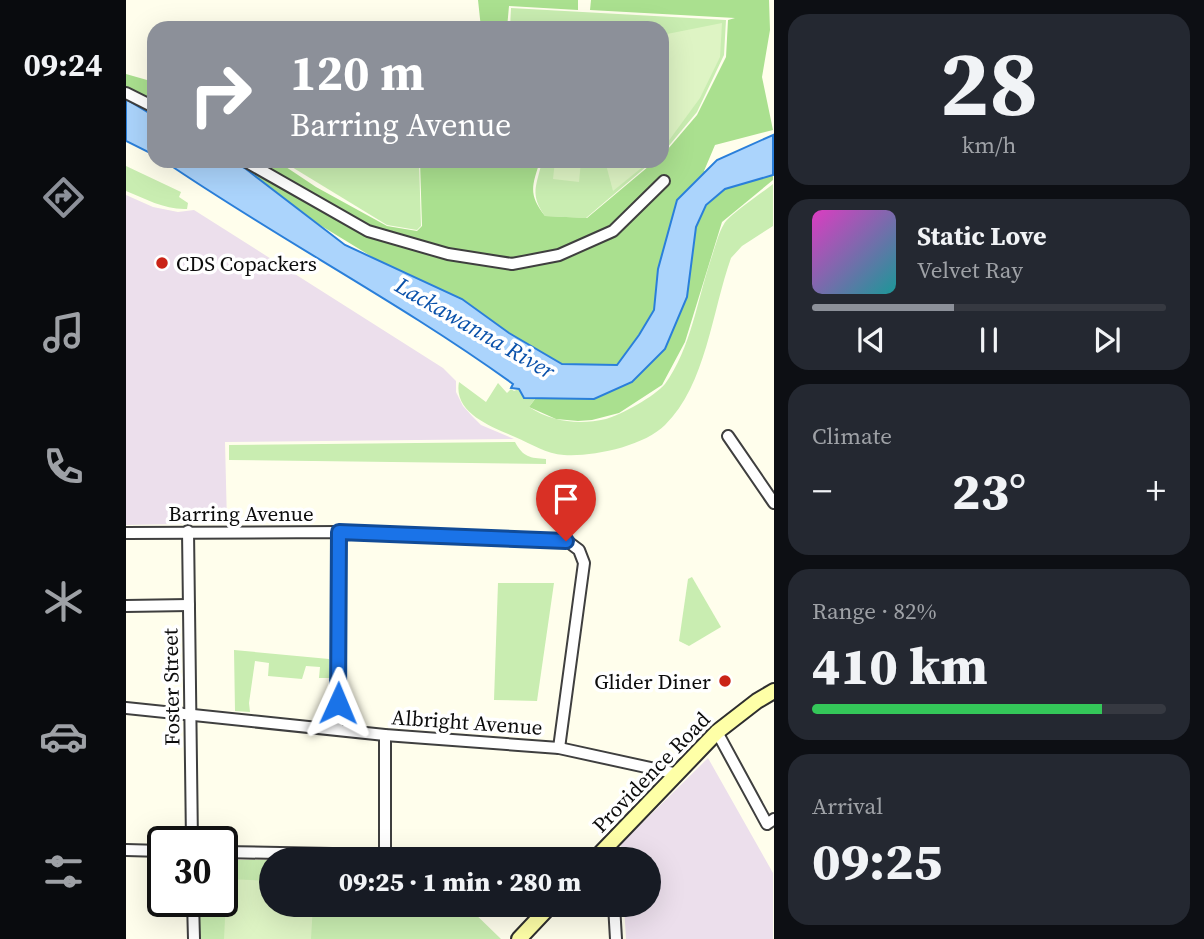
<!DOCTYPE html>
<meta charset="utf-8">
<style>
:root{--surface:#171b24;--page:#242831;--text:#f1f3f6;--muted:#9ea1a6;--line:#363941;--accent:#8c9099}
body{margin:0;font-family:"Source Serif 4",serif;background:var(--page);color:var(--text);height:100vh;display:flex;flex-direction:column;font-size:26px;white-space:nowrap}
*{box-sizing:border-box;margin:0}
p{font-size:23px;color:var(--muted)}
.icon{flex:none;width:38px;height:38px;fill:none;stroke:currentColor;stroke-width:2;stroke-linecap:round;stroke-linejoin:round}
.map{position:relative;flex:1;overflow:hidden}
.side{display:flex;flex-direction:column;gap:14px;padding:14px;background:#0d0f14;width:430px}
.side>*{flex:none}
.guide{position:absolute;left:21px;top:21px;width:522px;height:147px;border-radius:21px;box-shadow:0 7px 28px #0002;background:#8c9099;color:#fff;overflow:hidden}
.speed{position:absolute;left:21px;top:826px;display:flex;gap:14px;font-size:35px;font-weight:700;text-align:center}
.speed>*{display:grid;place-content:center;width:91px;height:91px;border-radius:50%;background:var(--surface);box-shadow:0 7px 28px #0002;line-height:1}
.speed .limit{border:4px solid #111;border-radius:10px;background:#fff;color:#111}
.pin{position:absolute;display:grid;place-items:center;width:60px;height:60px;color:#fff;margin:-72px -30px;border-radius:50% 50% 50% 0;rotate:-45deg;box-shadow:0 0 7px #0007}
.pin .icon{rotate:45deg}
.me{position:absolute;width:77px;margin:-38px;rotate:1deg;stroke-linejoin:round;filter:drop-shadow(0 0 5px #0008)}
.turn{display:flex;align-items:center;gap:24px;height:147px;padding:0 28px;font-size:32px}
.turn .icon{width:91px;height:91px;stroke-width:2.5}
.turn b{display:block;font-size:49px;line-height:60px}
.big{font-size:52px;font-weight:800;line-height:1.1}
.side .card{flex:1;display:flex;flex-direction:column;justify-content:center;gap:10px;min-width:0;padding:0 24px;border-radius:21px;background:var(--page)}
.side .dial{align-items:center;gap:0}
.dial b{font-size:91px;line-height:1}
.song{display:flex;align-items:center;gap:21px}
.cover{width:84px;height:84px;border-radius:10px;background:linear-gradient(135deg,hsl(310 70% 55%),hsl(180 70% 35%))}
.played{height:7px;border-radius:4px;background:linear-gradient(90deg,var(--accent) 40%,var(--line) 40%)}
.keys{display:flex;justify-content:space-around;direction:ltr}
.heat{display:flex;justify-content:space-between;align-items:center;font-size:38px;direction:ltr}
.charge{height:10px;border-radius:5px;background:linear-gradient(90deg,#34c759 82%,var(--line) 0)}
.trip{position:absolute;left:133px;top:847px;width:402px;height:70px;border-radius:35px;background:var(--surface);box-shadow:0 7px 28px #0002;font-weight:800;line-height:70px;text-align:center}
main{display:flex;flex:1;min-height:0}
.menu{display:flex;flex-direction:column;width:126px;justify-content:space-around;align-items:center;background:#090b0e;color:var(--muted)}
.menu .icon{width:49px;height:49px}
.menu .active{color:var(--accent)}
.menu b{font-size:32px;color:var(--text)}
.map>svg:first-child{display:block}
.industrial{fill:#ecdfec}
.green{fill:#c9edb1}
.forest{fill:#aae08f}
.pitch{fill:#def4c4}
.water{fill:#abd4fc;stroke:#2a7fda;stroke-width:2}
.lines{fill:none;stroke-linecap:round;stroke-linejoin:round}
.minor-casing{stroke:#3f3f3f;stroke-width:14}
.secondary-casing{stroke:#2e2e2e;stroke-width:18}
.minor{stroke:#fff;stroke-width:10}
.secondary{stroke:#feffa7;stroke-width:14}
.route-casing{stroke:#114b97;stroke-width:18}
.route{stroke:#1a73e8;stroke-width:12}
.poi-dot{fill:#ca2417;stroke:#fff;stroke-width:2.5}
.labels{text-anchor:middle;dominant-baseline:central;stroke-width:7;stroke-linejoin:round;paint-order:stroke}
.poi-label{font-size:21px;fill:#0c0c0c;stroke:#fff;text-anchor:start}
.street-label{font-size:21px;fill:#0c0c0c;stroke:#fff}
.water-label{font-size:23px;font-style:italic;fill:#0a51aa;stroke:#fff}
</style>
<main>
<nav class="menu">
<b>09:24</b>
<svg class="icon active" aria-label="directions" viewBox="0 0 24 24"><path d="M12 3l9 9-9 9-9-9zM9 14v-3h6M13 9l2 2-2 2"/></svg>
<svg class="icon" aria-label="music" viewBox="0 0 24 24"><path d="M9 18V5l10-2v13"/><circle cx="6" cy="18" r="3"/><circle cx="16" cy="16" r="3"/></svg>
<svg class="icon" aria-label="phone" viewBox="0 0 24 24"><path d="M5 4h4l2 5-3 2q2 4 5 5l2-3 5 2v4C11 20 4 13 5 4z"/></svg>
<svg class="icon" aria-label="climate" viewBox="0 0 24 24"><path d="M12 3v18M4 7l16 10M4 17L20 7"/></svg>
<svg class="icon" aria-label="car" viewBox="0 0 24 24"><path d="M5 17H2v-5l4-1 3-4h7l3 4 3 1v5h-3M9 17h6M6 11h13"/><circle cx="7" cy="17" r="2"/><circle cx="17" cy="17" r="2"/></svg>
<svg class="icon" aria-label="filters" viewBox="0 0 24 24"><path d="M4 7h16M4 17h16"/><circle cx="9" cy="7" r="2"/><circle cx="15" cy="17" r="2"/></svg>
</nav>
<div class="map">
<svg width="648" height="939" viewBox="0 0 648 939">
<rect width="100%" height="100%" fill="#fffeec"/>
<!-- industrial -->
<g class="industrial">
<path d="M0,195L27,207L52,212L68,210L317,368L330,381V392L337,406L346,416L355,425L388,439L99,442L101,523L0,525Z"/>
<path d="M582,758L647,873V939H500L498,905H523V859H495V844Z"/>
</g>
<!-- green -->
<g class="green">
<path d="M385,8L600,20L598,55L571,112L536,154V28H384Z"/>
<path d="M156,161H293L295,226L291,230L261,225Z"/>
<path d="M416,161H527L460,218L419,216C403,194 411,185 416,161Z"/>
<path d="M0,166L55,192L53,197L62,203L61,209C39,210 20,199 0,191Z"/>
<path d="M647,184V226L616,246L605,258C586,311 580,385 539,425C518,446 467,457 438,455C420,454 406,444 389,437C366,427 327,413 333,382L360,402L372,383L381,393L385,389L388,391L393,389L398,398L411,396L403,407C426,422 453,425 480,419C495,415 529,396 539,384C565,348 571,301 585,259C589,248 592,234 598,224C604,214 636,193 647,184Z"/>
<path d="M389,442C397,457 404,458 420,459V464L103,460V445Z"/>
<path d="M566,577L595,627L563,646L553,641L562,579Z"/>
<path d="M372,583H428L411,701L368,700Z"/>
<path d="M108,650L203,659L204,678H193L194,667L180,666L176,679L142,676L143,663L129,661L123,703L124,712L109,711Z"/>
<path d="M96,860H145V905H272L278,911L284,905H340L375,939H73L72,901H96Z"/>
</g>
<!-- forest -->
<g class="forest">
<path d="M352,0H452V10L383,6L381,28H355Z"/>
<path d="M465,0H643L644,30L636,77L647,130L589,145L578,171L584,172L647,160V180L596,222L559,342L536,385L493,413L466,420L452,421L430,419L403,407L412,395L266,269L89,161H151L190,187L261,226L291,231L296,226L294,161H414C406,186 402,194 419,216L461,218L529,161H536V156L571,115L600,57L602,20L609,18L464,10Z"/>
<path d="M0,74L28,82V122L0,111Z"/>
</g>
<!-- pitch -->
<g class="pitch">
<path d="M596,23L594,57L574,98L536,150V35Z"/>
<path d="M429,161H455L453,182L427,179Z"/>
<path d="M479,161H524L487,191Z"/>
<path d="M101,879L145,881V905H187L185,939H98Z"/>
</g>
<!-- water -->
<g class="water">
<path d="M0,99L28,116V155L0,141Z"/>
<path d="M647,135V175L599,189L580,205L570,227L561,297L539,349L506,382L468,399L398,398L393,389L385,388L387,384C275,303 152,239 38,161H106L120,169L219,245L336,299L383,333L436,364L491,365L513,335L528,310L532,269L551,200L591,160Z"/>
</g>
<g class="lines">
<defs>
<g id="minor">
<path d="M0,93L28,107"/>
<path d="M119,161L242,231L322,254L386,264L433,255L487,231L538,181"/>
<path d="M602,436L648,503"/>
<path d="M62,531L66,842"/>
<path d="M0,533L213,532L441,541L453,550L458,563L433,748"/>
<path d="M0,606L63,605"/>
<path d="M0,708L259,735L433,748L552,774"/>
<path d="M211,728L213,532"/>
<path d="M591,732L641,824L648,819"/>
<path d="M0,850L37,851"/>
<path d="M96,852L259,855V735"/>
<path d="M67,901L68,939"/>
<path d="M488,905L490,939"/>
</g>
<g id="secondary">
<path d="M469,859L591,732L631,701L648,691"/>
<path d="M393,939L425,905"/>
</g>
</defs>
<!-- minor casing -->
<use href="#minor" class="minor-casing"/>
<!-- secondary casing -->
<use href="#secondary" class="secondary-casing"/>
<!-- minor -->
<use href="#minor" class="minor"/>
<!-- secondary -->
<use href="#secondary" class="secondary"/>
</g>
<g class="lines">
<defs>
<path id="route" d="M212,703L213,532L440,541"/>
</defs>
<!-- route casing -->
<use href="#route" class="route-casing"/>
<!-- route -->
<use href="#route" class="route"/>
</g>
<!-- markers -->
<g class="poi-dot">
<circle cx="36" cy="263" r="7"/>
<circle cx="599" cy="681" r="7"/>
</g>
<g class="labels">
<!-- poi labels -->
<g class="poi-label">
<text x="50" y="263">CDS Copackers</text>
<text x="585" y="681" text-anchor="end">Glider Diner</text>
</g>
<!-- street labels -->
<g class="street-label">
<text x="115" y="513">Barring Avenue</text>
<text transform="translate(45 687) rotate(-91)">Foster Street</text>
<text transform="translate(341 722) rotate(4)">Albright Avenue</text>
<text transform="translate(525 772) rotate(-46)">Providence Road</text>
</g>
<!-- water labels -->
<g class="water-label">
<text transform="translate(349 328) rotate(30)">Lackawanna River</text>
</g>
</g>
</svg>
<div class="speed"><div class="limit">30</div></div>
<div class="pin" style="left:440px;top:541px;background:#d93025"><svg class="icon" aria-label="arrive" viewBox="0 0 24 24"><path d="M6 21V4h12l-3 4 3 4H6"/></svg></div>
<svg class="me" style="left:212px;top:703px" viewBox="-20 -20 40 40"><path d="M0-17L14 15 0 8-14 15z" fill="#1a73e8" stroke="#fff" stroke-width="4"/></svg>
<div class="trip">09:25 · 1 min · 280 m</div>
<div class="guide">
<div class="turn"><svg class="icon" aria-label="right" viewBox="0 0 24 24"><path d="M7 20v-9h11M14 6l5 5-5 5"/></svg><div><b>120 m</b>Barring Avenue</div></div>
</div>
</div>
<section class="side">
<div class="card dial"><b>28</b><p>km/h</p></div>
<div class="card">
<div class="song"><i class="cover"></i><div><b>Static Love</b><p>Velvet Ray</p></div></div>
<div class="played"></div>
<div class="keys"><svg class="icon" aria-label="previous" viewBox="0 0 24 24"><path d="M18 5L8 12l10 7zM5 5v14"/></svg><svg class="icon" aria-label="pause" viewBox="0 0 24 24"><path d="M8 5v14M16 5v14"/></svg><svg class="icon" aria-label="next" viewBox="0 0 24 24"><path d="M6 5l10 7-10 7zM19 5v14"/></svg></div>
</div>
<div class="card"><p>Climate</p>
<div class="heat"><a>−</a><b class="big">23°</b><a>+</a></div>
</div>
<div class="card"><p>Range · 82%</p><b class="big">410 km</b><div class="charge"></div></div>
<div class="card"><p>Arrival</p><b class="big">09:25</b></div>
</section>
</main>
